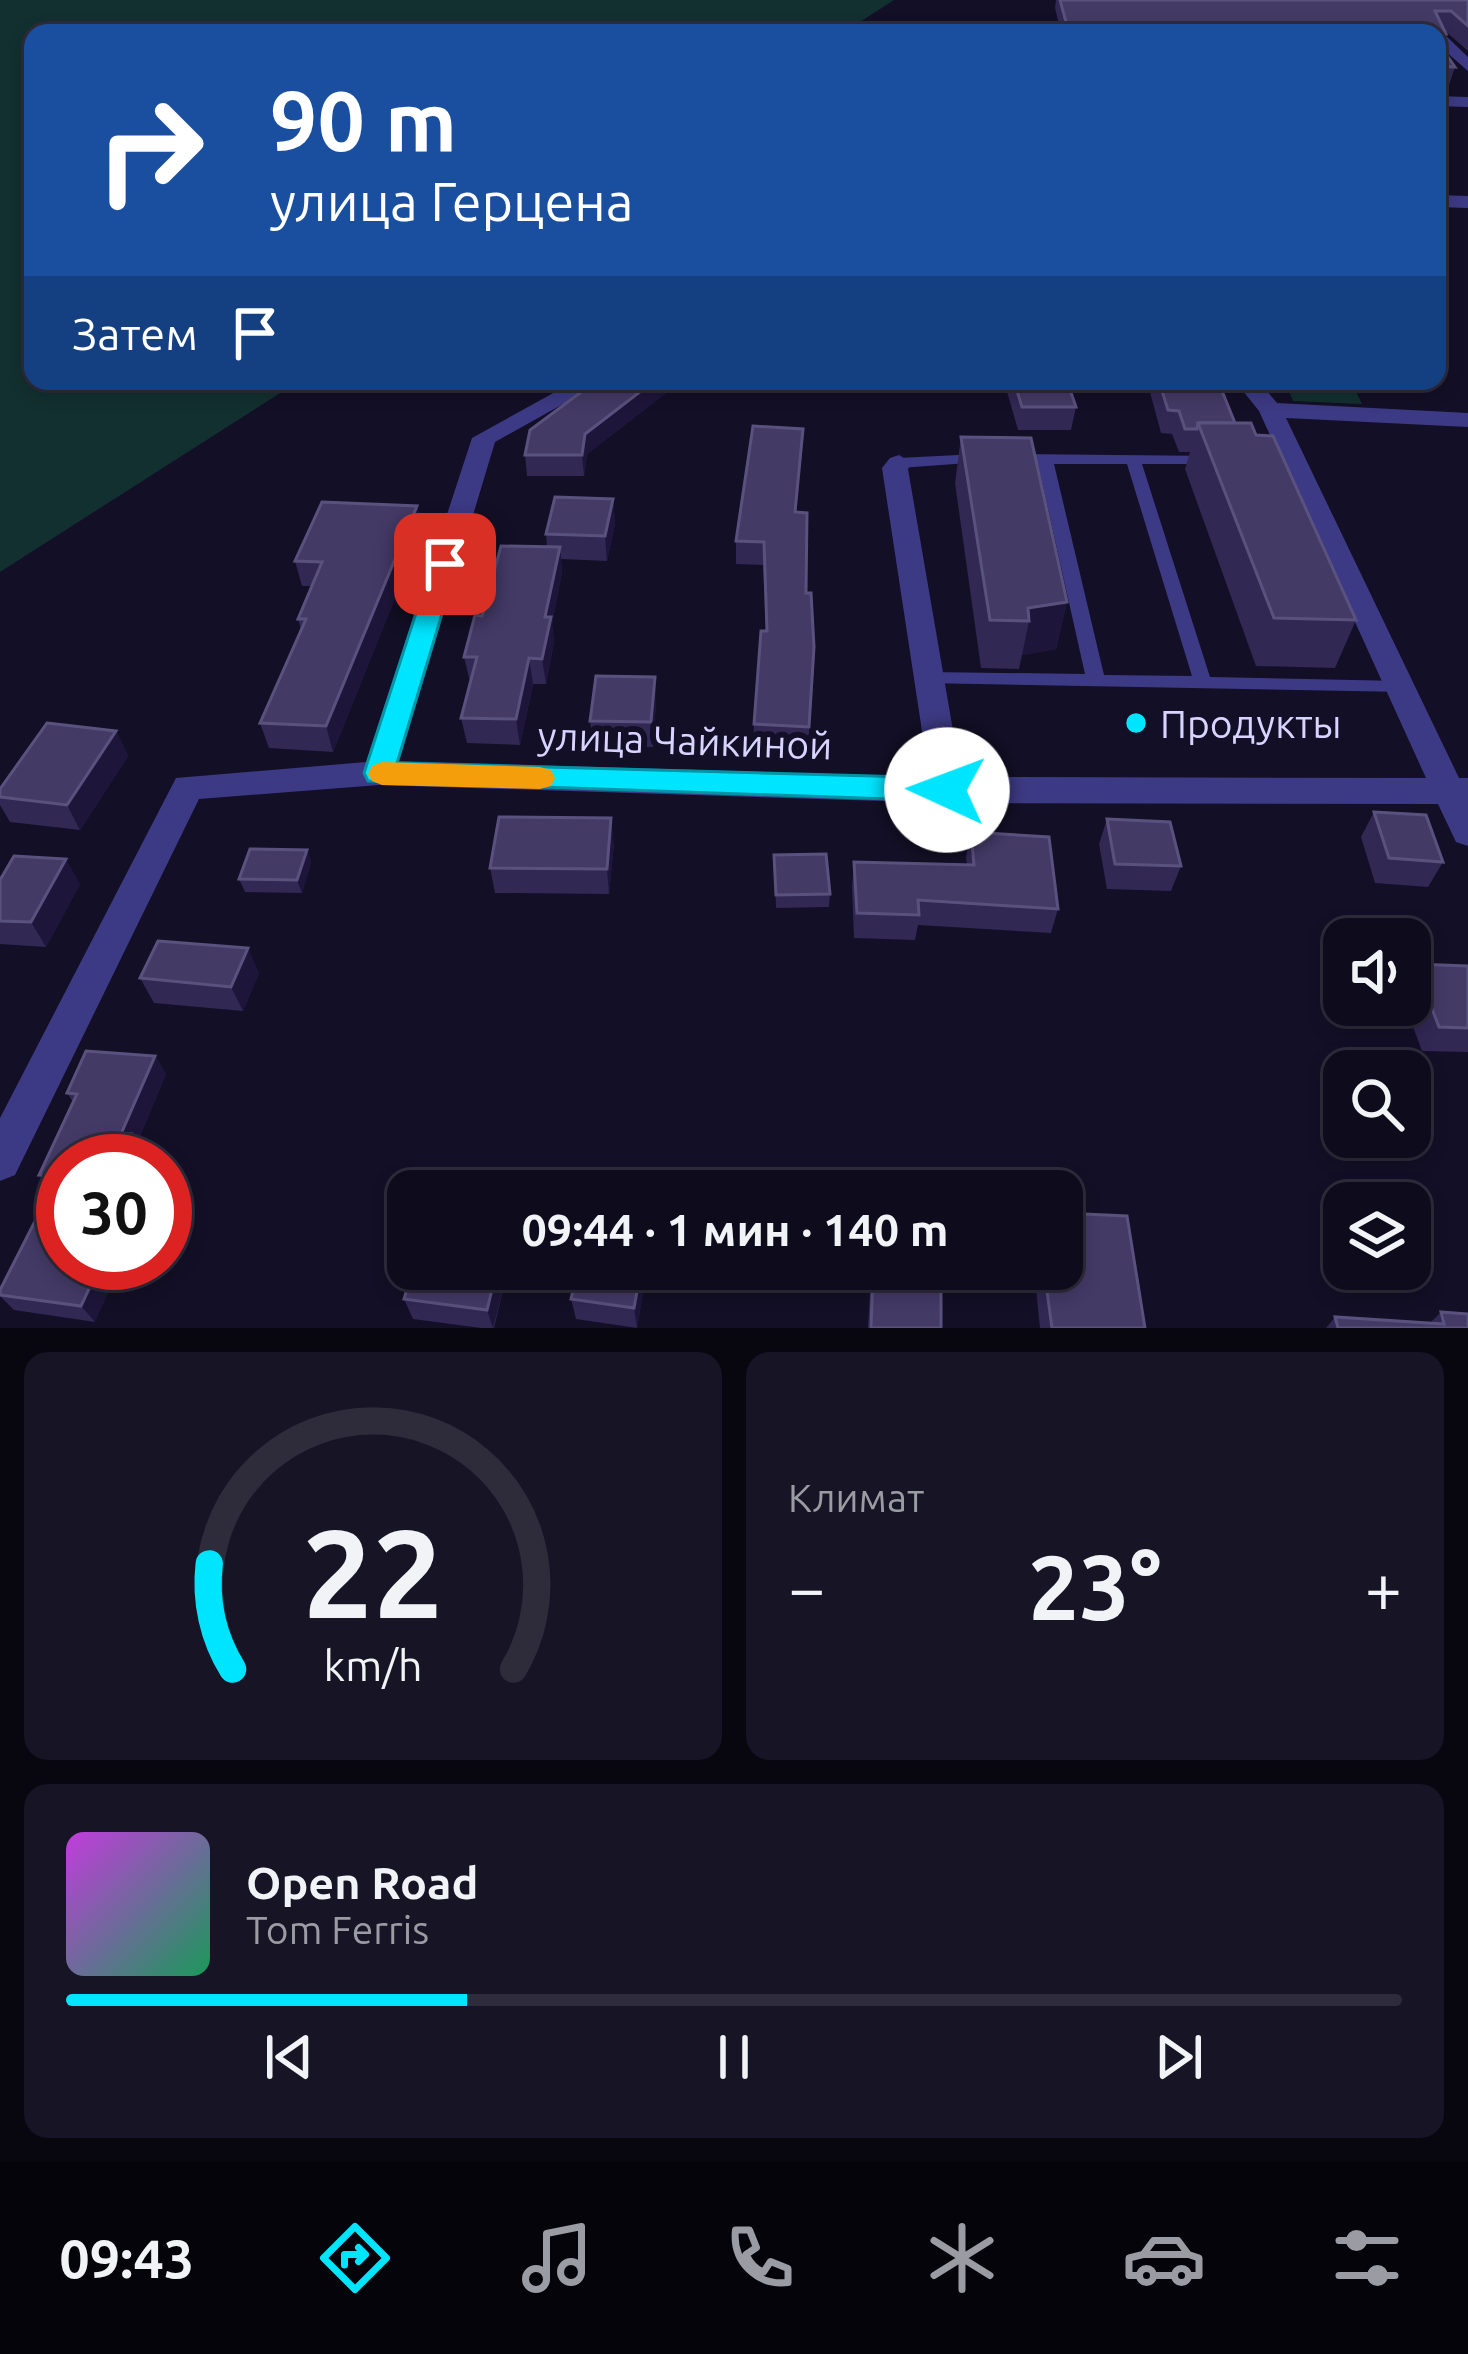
<!DOCTYPE html>
<html lang="ru">
<meta charset="utf-8">
<style>
:root{--surface:#0e0b1c;--page:#171425;--text:#f1f3f6;--muted:#9b9ba3;--line:#2e2b3b;--accent:#00e5ff}
body{margin:0;font-family:Ubuntu,sans-serif;background:var(--page);color:var(--text);height:100vh;display:flex;flex-direction:column;font-size:45px;white-space:nowrap}
*{box-sizing:border-box;margin:0}
p{font-size:39px;color:var(--muted)}
.icon{flex:none;width:66px;height:66px;fill:none;stroke:currentColor;stroke-width:2;stroke-linecap:round;stroke-linejoin:round}
.map{position:relative;height:1328px;overflow:hidden}
.side{display:flex;flex-direction:column;gap:24px;padding:24px;background:#08060f;flex:1}
.side>*{flex:none}
.hud{position:absolute;left:24px;top:24px;width:1422px;height:366px;border-radius:24px;box-shadow:0 6px 18px #0003,0 0 0 3px var(--line);background:#1a4fa0;color:#fff;overflow:hidden}
.fabs{position:absolute;left:1323px;top:918px;display:grid;gap:24px}
.fabs a{display:grid;place-items:center;width:108px;height:108px;border-radius:24px;background:var(--surface);box-shadow:0 6px 18px #0003,0 0 0 3px var(--line);font-size:60px}
.speed{position:absolute;left:36px;top:1134px;display:flex;gap:24px;font-size:60px;font-weight:700;text-align:center}
.speed>*{display:grid;place-content:center;width:156px;height:156px;border-radius:50%;background:var(--surface);box-shadow:0 6px 18px #0003,0 0 0 3px var(--line);line-height:1}
.speed .limit{border:18px solid #d22;background:#fff;color:#111}
.pin{position:absolute;display:grid;place-items:center;width:102px;height:102px;color:#fff;margin:-51px;border-radius:24px;box-shadow:0 6px 18px #0006}
.me{position:absolute;width:132px;margin:-66px;rotate:272deg;stroke-linejoin:round;filter:drop-shadow(0 0 9px #0008)}
.turn{display:flex;align-items:center;gap:42px;height:252px;padding:0 48px;font-size:54px}
.turn .icon{width:156px;height:156px;stroke-width:2.5}
.turn b{display:block;font-size:84px;line-height:102px}
.then{display:flex;align-items:center;height:114px;padding:0 48px;background:#0003;gap:24px;font-size:45px}
.big{font-size:90px;font-weight:600;line-height:1.1}
.side .card{flex:1;display:flex;flex-direction:column;justify-content:center;gap:18px;min-width:0;padding:0 42px;border-radius:24px;background:var(--page)}
.side .dial{align-items:center;gap:0}
.dial svg{height:312px;overflow:visible;fill:none;stroke:var(--line);stroke-width:7;stroke-linecap:round;text-anchor:middle}
.dial text{fill:var(--text);stroke:none}
.song{display:flex;align-items:center;gap:36px}
.cover{width:144px;height:144px;border-radius:18px;background:linear-gradient(135deg,hsl(290 70% 55%),hsl(150 70% 35%))}
.played{height:12px;border-radius:6px;background:linear-gradient(90deg,var(--accent) 30%,var(--line) 30%)}
.keys{display:flex;justify-content:space-around;direction:ltr}
.heat{display:flex;justify-content:space-between;align-items:center;font-size:66px;direction:ltr}
.side .tiles{flex:1;display:grid;gap:24px;grid-template-columns:1fr 1fr}
.card:last-child{grid-column:span 2}
.trip{position:absolute;left:387px;top:1170px;width:696px;height:120px;border-radius:24px;background:var(--surface);box-shadow:0 6px 18px #0003,0 0 0 3px var(--line);font-weight:600;line-height:120px;text-align:center}
.dock{display:flex;height:192px;justify-content:space-around;align-items:center;background:#06040b;color:var(--muted)}
.dock .icon{width:84px;height:84px}
.dock .current{color:var(--accent)}
.dock b{font-size:54px;color:var(--text)}
.map>svg:first-child{display:block}
.green{fill:#12302f}
.lines{fill:none;stroke-linecap:round;stroke-linejoin:round}
.lane{fill:#3d3a85;fill-rule:evenodd}
.street{fill:#3d3a85;fill-rule:evenodd}
.wall{fill:#312854}
.shaded-wall{fill:#1d163a}
.building{fill:#433a66;stroke:#5a527e;stroke-width:3}
.route{fill:#00e5ff;stroke:#0095a6;stroke-width:3}
.slow{fill:#f59e0b}
.poi-dot{fill:#00e5ff;stroke:#130f26;stroke-width:4.5}
.labels{text-anchor:middle;dominant-baseline:central;stroke-width:12;stroke-linejoin:round;paint-order:stroke}
.poi-label{font-size:39px;fill:#d9d4ff;stroke:#130f26;text-anchor:start}
.street-label{font-size:39px;fill:#d9d4ff;stroke:#130f26}
</style>
<div class="map">
<svg width="1468" height="1328" viewBox="0 0 1468 1328">
<rect width="100%" height="100%" fill="#130f26"/>
<!-- green -->
<g class="green">
<path d="M0,0H894L843,33H33V381H299L0,572Z"/>
<path d="M1285,381H1351L1362,404L1293,401Z"/>
</g>
<g class="lines">
<!-- lane -->
<g class="lane">
<path d="M978,454L986,459L983,462L899,468L891,463L899,458Z"/>
<path d="M1012,454L1217,456L1220,459L1212,464H1142L1210,677L1400,681L1409,687L1406,692L923,683L920,678L923,673L929,672L1085,674L1038,464L1007,462L1004,459ZM1054,464H1127L1192,676L1104,675Z"/>
</g>
<!-- street -->
<g class="street">
<path d="M1432,32H1442L1468,57V71L1437,44V33Z"/>
<path d="M1437,96L1468,97V107L1437,106Z"/>
<path d="M1437,195L1468,196V208L1437,207Z"/>
<path d="M575,381L597,385L495,442L399,761L929,777L882,468L890,458L899,455L912,463L908,469L961,777L1426,778L1259,411L1235,381H1259L1277,403L1468,413V427L1286,418L1459,778H1468V846L1456,842L1438,804L947,803L379,785L199,799L15,1175L0,1181V1118L176,778L366,762L472,438Z"/>
</g>
</g>
<!-- wall -->
<g class="wall">
<path d="M1056,0H1468V51L1443,29L1446,34L1441,47L1455,67L1449,85H1437V33H1061L1055,8Z"/>
<path d="M1004,381H1067L1076,407L1071,430H1018Z"/>
<path d="M1147,381H1218L1235,423L1256,435L1356,620L1335,668L1256,666L1185,469L1190,452H1179L1172,434L1161,433Z"/>
<path d="M666,393L587,454L584,476H527L525,455Z"/>
<path d="M803,429L796,512L814,647L808,750L753,746L754,724L766,631L763,565L736,564V541Z"/>
<path d="M961,437L1067,602L1056,649L1022,655L1019,669L981,668L955,483Z"/>
<path d="M613,499L615,524L607,561L561,559L562,572L552,624L554,642L546,684H533L520,745L467,743L461,718L470,682L464,657L482,616L547,547L546,534Z"/>
<path d="M417,506L422,531L333,752L269,748L260,723L301,629L298,619L311,586H302L295,561Z"/>
<path d="M656,702L653,747L593,746L590,721Z"/>
<path d="M116,731L128,756L80,830L10,822L0,805V789Z"/>
<path d="M1374,812L1443,862L1428,887L1375,883L1361,837Z"/>
<path d="M1107,819L1181,866L1171,891L1107,889L1099,844Z"/>
<path d="M971,832L1058,909L1051,933L918,925L915,940L854,938L852,887L854,862L967,865L966,857Z"/>
<path d="M614,843L609,894L495,893L490,868Z"/>
<path d="M307,850L311,862L302,893L245,892L239,879Z"/>
<path d="M774,855L830,894L829,907L776,908Z"/>
<path d="M0,880L80,884L46,947L0,944Z"/>
<path d="M1415,964L1468,966V1052L1422,1051L1405,1005H1410V971Z"/>
<path d="M259,973L243,1011L154,1003L140,978Z"/>
<path d="M155,1056L166,1074L137,1143L143,1152L140,1161H63L95,1322L14,1310L0,1296V1290L51,1190L39,1175L73,1102L67,1093Z"/>
<path d="M413,1269H508L494,1328H481L413,1319L404,1299Z"/>
<path d="M647,1269L637,1328L576,1319L571,1299Z"/>
<path d="M1034,1269H1062L1145,1328H1040Z"/>
<path d="M873,1270L941,1328H868L870,1291Z"/>
<path d="M1441,1312L1468,1328H1326L1335,1317L1430,1323Z"/>
</g>
<!-- shaded-wall -->
<g class="shaded-wall">
<path d="M654,381H665L666,393L587,454L584,476L582,455L585,434Z"/>
<path d="M613,499L615,524L607,561L605,536Z"/>
<path d="M417,506L422,531L333,752L326,726Z"/>
<path d="M560,547L562,572L552,624L554,642L546,684L542,659L545,617Z"/>
<path d="M1067,602L1056,649L1022,655L1029,621L1028,608Z"/>
<path d="M529,658L533,684L520,745L516,719Z"/>
<path d="M655,677L656,702L653,747L651,722Z"/>
<path d="M116,731L128,756L80,830L67,805Z"/>
<path d="M611,818L614,843L609,894L607,869Z"/>
<path d="M307,850L311,862L302,893L297,880Z"/>
<path d="M66,859L80,884L46,947L31,922Z"/>
<path d="M248,948L259,973L243,1011L231,987Z"/>
<path d="M155,1056L166,1074L137,1143L143,1152L140,1161H120L121,1134Z"/>
<path d="M101,1263H122L95,1322L81,1306Z"/>
<path d="M497,1269H508L493,1328L487,1310Z"/>
<path d="M641,1269H647L637,1328L634,1308Z"/>
</g>
<!-- building -->
<g class="building">
<path d="M1060,0H1468V26L1451,11H1435L1446,34L1069,33Z"/>
<path d="M1437,41L1455,67L1437,66Z"/>
<path d="M596,381H654L585,434L582,455H525L530,430Z"/>
<path d="M1014,381H1067L1076,407H1022Z"/>
<path d="M1159,381H1218L1235,423H1198L1197,429H1185L1179,411L1168,410Z"/>
<path d="M1198,423H1251L1256,435L1273,436L1356,620L1274,618Z"/>
<path d="M753,426L803,429L795,512L807,513L806,593H811L814,647L809,727L754,724L761,631H767L764,542L736,541Z"/>
<path d="M961,437L1031,438L1067,602L1028,608L1029,621L990,620Z"/>
<path d="M555,497L613,499L605,536L546,534Z"/>
<path d="M322,502L417,506L326,726L260,723L306,619H298L322,562L295,561Z"/>
<path d="M501,546L560,547L545,617H551L542,659L529,658L516,719L461,718L477,657H464L475,615L482,616Z"/>
<path d="M596,676L655,677L651,722L590,721Z"/>
<path d="M47,723L116,731L67,805L0,797V789Z"/>
<path d="M1374,812L1426,815L1443,862L1389,858Z"/>
<path d="M499,817L611,818L607,869L490,868Z"/>
<path d="M1107,819L1170,822L1181,866L1115,864Z"/>
<path d="M971,832L1049,837L1058,909L918,900L919,915L857,913L854,862L974,865Z"/>
<path d="M250,849L307,850L297,880L239,879Z"/>
<path d="M826,854L830,894L776,895L774,855Z"/>
<path d="M14,856L66,859L31,922L0,921V880Z"/>
<path d="M158,941L248,948L231,987L140,978Z"/>
<path d="M1415,964L1468,966V1028L1439,1027Z"/>
<path d="M86,1051L155,1056L121,1134H131L120,1161H63V1263H101L81,1306L0,1295V1290L58,1176L39,1175L77,1094L67,1093Z"/>
<path d="M437,1185L486,1191H435Z"/>
<path d="M1062,1213L1127,1216L1145,1328H1052L1044,1269H1062Z"/>
<path d="M413,1269H497L487,1310L404,1299Z"/>
<path d="M578,1269H641L634,1308L571,1299Z"/>
<path d="M873,1270L941,1278V1328H871Z"/>
<path d="M1441,1312L1468,1314V1328H1338L1335,1317L1444,1324Z"/>
</g>
<!-- route -->
<path class="route" d="M445,556L457,564L397,763L947,778L958,782L962,790L958,798L947,801L368,781L364,773L432,564Z"/>
<!-- slow -->
<path class="slow" d="M382,762L540,767L551,770L555,778L551,786L540,789L382,785L372,781L368,774L372,766Z"/>
<!-- markers -->
<circle class="poi-dot" cx="1136" cy="723" r="12"/>
<g class="labels">
<!-- poi labels -->
<g class="poi-label">
<text x="1160" y="723">Продукты</text>
</g>
<!-- street labels -->
<g class="street-label">
<text transform="translate(685 740) rotate(2)">улица Чайкиной</text>
</g>
</g>
</svg>
<div class="fabs">
<a><svg class="icon" aria-label="sound" viewBox="0 0 24 24"><path d="M4 9h4l5-4v14l-5-4H4zM17 9q2 3 0 6"/></svg></a>
<a><svg class="icon" aria-label="search" viewBox="0 0 24 24"><circle cx="10" cy="10" r="6"/><path d="M15 15l6 6"/></svg></a>
<a><svg class="icon" aria-label="layers" viewBox="0 0 24 24"><path d="M12 4l9 5-9 5-9-5zM3 14l9 5 9-5"/></svg></a>
</div>
<div class="speed"><div class="limit">30</div></div>
<div class="pin" style="left:445px;top:564px;background:#d93025"><svg class="icon" aria-label="arrive" viewBox="0 0 24 24"><path d="M6 21V4h12l-3 4 3 4H6"/></svg></div>
<svg class="me" style="left:947px;top:790px" viewBox="-20 -20 40 40"><circle r="19" fill="#fff"/><path d="M0-13L10 11 0 6-10 11z" fill="#00e5ff"/></svg>
<div class="trip">09:44 · 1 мин · 140 m</div>
<div class="hud">
<div class="turn"><svg class="icon" aria-label="right" viewBox="0 0 24 24"><path d="M7 20v-9h11M14 6l5 5-5 5"/></svg><div><b>90 m</b>улица Герцена</div></div>
<div class="then">Затем<svg class="icon" aria-label="arrive" viewBox="0 0 24 24"><path d="M6 21V4h12l-3 4 3 4H6"/></svg></div>
</div>
</div>
<section class="side">
<div class="tiles">
<div class="card dial"><svg viewBox="0 0 100 80">
<path d="M14 69A42 42 0 1 1 86 69"/>
<path d="M14 69A42 42 0 0 1 8 42" stroke="#00e5ff"/>
<text x="50" y="56" font-size="32" font-weight="700">22</text>
<text x="50" y="72" font-size="11">km/h</text>
</svg></div>
<div class="card"><p>Климат</p>
<div class="heat"><a>−</a><b class="big">23°</b><a>+</a></div>
</div>
<div class="card">
<div class="song"><i class="cover"></i><div><b>Open Road</b><p>Tom Ferris</p></div></div>
<div class="played"></div>
<div class="keys"><svg class="icon" aria-label="previous" viewBox="0 0 24 24"><path d="M18 5L8 12l10 7zM5 5v14"/></svg><svg class="icon" aria-label="pause" viewBox="0 0 24 24"><path d="M8 5v14M16 5v14"/></svg><svg class="icon" aria-label="next" viewBox="0 0 24 24"><path d="M6 5l10 7-10 7zM19 5v14"/></svg></div>
</div>
</div>
</section>
<nav class="dock">
<b>09:43</b>
<svg class="icon current" aria-label="directions" viewBox="0 0 24 24"><path d="M12 3l9 9-9 9-9-9zM9 14v-3h6M13 9l2 2-2 2"/></svg>
<svg class="icon" aria-label="music" viewBox="0 0 24 24"><path d="M9 18V5l10-2v13"/><circle cx="6" cy="18" r="3"/><circle cx="16" cy="16" r="3"/></svg>
<svg class="icon" aria-label="phone" viewBox="0 0 24 24"><path d="M5 4h4l2 5-3 2q2 4 5 5l2-3 5 2v4C11 20 4 13 5 4z"/></svg>
<svg class="icon" aria-label="climate" viewBox="0 0 24 24"><path d="M12 3v18M4 7l16 10M4 17L20 7"/></svg>
<svg class="icon" aria-label="car" viewBox="0 0 24 24"><path d="M5 17H2v-5l4-1 3-4h7l3 4 3 1v5h-3M9 17h6M6 11h13"/><circle cx="7" cy="17" r="2"/><circle cx="17" cy="17" r="2"/></svg>
<svg class="icon" aria-label="filters" viewBox="0 0 24 24"><path d="M4 7h16M4 17h16"/><circle cx="9" cy="7" r="2"/><circle cx="15" cy="17" r="2"/></svg>
</nav>
